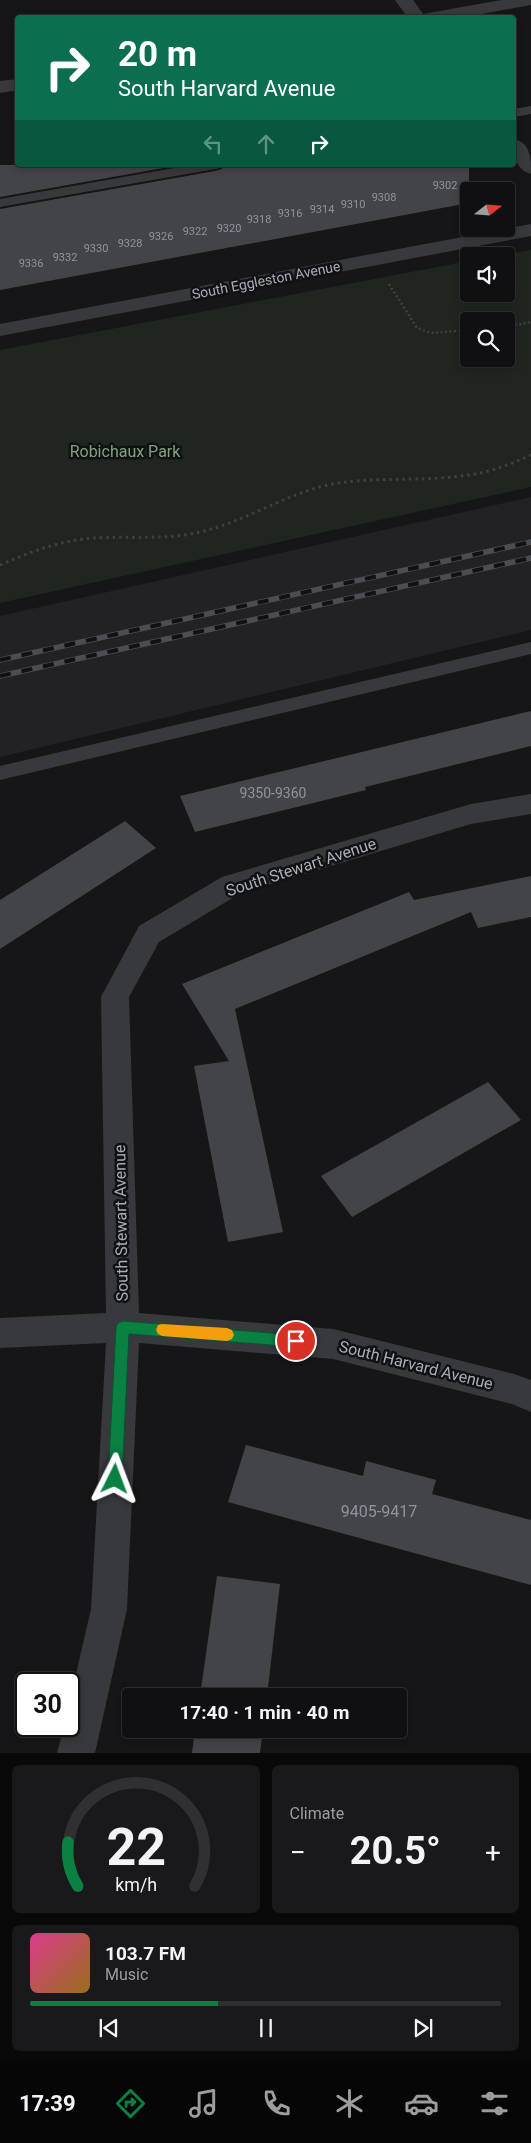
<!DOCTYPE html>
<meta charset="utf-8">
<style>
:root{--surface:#101012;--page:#19191b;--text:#f1f3f6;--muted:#9c9d9f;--line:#303032;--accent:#0b8043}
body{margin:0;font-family:Roboto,sans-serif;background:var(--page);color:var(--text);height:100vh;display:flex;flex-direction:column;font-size:19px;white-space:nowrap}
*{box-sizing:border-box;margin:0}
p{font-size:16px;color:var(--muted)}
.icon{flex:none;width:28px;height:28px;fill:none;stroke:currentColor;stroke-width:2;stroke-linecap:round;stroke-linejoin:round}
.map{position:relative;height:1753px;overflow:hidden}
.panel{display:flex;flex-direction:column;gap:12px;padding:12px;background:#09090a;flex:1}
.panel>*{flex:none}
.banner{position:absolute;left:15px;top:15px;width:501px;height:152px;border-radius:5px;box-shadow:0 2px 8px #0003,0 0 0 1px var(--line);background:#0b6e4f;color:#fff;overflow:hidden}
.needle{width:32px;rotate:73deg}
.fabs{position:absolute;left:460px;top:182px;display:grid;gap:10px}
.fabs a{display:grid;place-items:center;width:55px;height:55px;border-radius:5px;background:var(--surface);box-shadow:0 2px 8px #0003,0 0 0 1px var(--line);font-size:25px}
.speed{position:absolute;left:15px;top:1672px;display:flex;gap:10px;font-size:25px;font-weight:700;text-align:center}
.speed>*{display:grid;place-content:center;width:65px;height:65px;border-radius:50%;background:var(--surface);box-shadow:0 2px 8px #0003,0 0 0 1px var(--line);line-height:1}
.speed .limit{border:2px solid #111;border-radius:8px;background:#fff;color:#111}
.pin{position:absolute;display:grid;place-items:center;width:42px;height:42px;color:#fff;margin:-21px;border:2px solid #fff;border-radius:50%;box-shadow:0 1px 5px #0007}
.me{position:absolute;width:55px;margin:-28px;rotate:3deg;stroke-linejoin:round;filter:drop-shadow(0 0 4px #0008)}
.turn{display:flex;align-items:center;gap:18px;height:105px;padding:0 20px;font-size:22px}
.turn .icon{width:65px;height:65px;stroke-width:2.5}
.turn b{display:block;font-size:35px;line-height:42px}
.lanes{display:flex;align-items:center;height:48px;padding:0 20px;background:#0003;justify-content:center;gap:25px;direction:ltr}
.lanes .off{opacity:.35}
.big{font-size:38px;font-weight:700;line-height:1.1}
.panel .card{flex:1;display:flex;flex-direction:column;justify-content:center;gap:8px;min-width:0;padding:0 18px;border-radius:8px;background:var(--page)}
.panel .dial{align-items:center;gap:0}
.dial svg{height:130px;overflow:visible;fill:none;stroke:var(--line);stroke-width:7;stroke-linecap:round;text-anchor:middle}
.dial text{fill:var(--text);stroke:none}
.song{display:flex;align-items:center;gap:15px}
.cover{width:60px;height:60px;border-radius:8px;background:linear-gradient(135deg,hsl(330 70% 55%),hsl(40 70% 35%))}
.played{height:5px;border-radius:2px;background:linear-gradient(90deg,var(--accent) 40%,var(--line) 40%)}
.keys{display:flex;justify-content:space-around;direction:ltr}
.heat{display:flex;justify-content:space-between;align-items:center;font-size:28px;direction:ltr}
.panel .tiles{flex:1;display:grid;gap:12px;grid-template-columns:1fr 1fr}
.card:last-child{grid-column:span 2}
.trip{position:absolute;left:122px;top:1688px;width:285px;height:50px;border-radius:5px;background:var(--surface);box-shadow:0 2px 8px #0003,0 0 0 1px var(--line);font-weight:700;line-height:50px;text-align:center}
.tabs{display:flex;height:80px;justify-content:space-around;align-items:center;background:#060607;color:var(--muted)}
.tabs .icon{width:35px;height:35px}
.tabs .selected{color:var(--accent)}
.tabs b{font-size:22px;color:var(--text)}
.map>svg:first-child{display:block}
.built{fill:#222225}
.green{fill:#1e261f;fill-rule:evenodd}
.building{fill:#424448}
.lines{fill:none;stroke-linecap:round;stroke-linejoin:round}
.path-far1{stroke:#3d4044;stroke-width:2.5;stroke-dasharray:2 2.5;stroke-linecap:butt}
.path{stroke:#3d4044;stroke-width:3;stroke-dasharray:2.5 4;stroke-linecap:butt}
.lane{fill:#37393d;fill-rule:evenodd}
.street{fill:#37393d;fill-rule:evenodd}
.rail-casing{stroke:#4a4d52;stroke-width:5.5}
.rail{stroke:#111113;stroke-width:4;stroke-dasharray:11;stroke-linecap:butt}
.route{fill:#0b8043;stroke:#07532c}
.slow{fill:#f59e0b}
.labels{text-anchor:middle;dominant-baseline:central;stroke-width:5;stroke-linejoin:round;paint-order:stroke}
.far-number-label{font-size:11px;fill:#8e949c}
.far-street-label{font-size:14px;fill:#a8aeb8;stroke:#111113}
.number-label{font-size:14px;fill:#8e949c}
.park-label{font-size:16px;fill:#80a380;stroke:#111113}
.street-label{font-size:16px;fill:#a8aeb8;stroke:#111113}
.near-number-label{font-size:16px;fill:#8e949c}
</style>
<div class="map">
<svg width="531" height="1753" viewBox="0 0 531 1753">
<rect width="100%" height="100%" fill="#161618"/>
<!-- built -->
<path class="built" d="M531,497V630L0,757V616Z"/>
<!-- green -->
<path class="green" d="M531,250V487L0,603V350L469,261V294H506V256H496ZM506,321V359H469V321Z"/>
<!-- building -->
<g class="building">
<path d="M0,165H180L0,197Z"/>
<path d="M224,165H469V203L0,290V209L215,171L222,169Z"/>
<path d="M531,711V746L365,787L366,790L195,832L180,796Z"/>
<path d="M125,821L156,848L0,949V900Z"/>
<path d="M531,876V917L478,928L471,912L235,1009L283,1232L228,1242L194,1066L229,1061L182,984L409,892L414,900Z"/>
<path d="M488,1082L521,1120L352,1217L321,1176Z"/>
<path d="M246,1445L363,1476L366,1461L436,1480L432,1494L531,1520V1585L228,1502Z"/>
<path d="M217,1576L280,1584L267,1696H200Z"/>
<path d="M195,1729H263L260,1753H192Z"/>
</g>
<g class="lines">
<!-- path-far1 -->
<g class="path-far1">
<path d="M389,284L417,328L431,333L469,330"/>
<path d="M506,327L531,322"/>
</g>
<!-- path -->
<path class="path" d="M0,565C30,552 61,540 94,538C128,536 162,540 196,533C245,523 288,491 338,483C387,476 437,483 485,472C501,468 516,462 531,455"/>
<!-- lane -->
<g class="lane">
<path d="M531,106V114L514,117V109Z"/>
<path d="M191,165H222L220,168L215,169L0,207V199Z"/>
<path d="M531,642V654L0,780V766Z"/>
</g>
<!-- street -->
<g class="street">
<path d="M395,0H413L423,14L501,0H531V5L460,18H408Z"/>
<path d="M18,79V90L0,93V81Z"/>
<path d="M514,139C531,143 531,159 531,174C515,170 513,153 514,139Z"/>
<path d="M531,224V236L0,336V324Z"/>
<path d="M531,794V814L471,824L241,893L159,942L129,997L139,1313L333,1329L514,1374L531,1380V1412L512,1404L333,1359L139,1343L127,1609L95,1753H57L64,1726H69V1704L91,1609L106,1343L0,1348V1318L106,1313L101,997L139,926L222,877L471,804Z"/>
</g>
<defs>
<g id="rail">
<path d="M0,660L531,542"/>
<path d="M0,676L531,558"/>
</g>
</defs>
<!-- rail casing -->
<use href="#rail" class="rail-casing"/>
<!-- rail -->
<use href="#rail" class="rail"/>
</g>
<!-- route -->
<path class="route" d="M123,1321L296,1335L301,1336L303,1341L301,1345L296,1347L129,1334L122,1479L120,1484L115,1486L110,1484L108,1479L116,1327L118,1323Z"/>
<!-- slow -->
<path class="slow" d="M162,1324L227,1328L232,1330L234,1335L232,1339L227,1341L162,1336L158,1334L156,1330L158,1325Z"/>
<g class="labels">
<!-- far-number labels -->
<g class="far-number-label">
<text x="445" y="185">9302</text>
<text x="384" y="197">9308</text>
<text x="353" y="204">9310</text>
<text x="322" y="209">9314</text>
<text x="290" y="213">9316</text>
<text x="259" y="219">9318</text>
<text x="229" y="228">9320</text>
<text x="195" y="231">9322</text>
<text x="161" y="236">9326</text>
<text x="130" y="243">9328</text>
<text x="96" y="248">9330</text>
<text x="65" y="257">9332</text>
<text x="31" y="263">9336</text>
</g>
<!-- far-street labels -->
<g class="far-street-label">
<text transform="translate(266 280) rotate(-11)">South Eggleston Avenue</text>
</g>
<!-- number labels -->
<g class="number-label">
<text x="273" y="793">9350-9360</text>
</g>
<!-- park labels -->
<g class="park-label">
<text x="125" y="451">Robichaux Park</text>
</g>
<!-- street labels -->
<g class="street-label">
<text transform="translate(301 867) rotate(-18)">South Stewart Avenue</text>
<text transform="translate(121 1223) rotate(-91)">South Stewart Avenue</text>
<text transform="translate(416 1365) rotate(14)">South Harvard Avenue</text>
</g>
<!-- near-number labels -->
<g class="near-number-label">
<text x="379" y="1511">9405-9417</text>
</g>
</g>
</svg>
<div class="fabs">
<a><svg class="needle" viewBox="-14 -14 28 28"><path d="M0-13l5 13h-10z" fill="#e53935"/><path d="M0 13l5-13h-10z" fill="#9c9d9f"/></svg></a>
<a><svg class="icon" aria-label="sound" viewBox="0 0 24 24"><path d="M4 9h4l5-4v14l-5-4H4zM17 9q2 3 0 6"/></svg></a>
<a><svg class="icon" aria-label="search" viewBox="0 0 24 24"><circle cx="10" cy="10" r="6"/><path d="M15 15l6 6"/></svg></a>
</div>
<div class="speed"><div class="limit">30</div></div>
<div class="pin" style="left:296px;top:1341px;background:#d93025"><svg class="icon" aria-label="arrive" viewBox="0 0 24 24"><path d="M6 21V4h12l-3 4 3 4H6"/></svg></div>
<svg class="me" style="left:115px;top:1479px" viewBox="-20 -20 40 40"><path d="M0-17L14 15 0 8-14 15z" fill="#0b8043" stroke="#fff" stroke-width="4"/></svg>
<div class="trip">17:40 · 1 min · 40 m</div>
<div class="banner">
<div class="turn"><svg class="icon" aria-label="right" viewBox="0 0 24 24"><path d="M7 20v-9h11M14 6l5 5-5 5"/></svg><div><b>20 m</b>South Harvard Avenue</div></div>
<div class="lanes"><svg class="icon off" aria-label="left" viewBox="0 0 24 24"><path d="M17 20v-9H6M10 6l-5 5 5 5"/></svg><svg class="icon off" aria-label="ahead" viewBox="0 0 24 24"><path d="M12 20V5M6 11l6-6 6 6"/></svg><svg class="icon" aria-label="right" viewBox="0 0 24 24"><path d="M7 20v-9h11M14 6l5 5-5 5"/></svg></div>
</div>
</div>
<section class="panel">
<div class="tiles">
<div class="card dial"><svg viewBox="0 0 100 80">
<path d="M14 69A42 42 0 1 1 86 69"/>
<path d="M14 69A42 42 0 0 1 8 42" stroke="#0b8043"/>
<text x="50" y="56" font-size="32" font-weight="700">22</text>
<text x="50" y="72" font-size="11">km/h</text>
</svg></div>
<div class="card"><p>Climate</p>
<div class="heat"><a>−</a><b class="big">20.5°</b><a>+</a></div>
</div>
<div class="card">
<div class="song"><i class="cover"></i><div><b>103.7 FM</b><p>Music</p></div></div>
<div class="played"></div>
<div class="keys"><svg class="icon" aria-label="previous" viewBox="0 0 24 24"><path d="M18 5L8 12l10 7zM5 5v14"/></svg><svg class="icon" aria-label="pause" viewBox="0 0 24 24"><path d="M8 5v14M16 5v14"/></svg><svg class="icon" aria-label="next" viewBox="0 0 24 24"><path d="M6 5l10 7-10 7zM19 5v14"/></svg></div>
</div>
</div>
</section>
<nav class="tabs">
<b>17:39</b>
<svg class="icon selected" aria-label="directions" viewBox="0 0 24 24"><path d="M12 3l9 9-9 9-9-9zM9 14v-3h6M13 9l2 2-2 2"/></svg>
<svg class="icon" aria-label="music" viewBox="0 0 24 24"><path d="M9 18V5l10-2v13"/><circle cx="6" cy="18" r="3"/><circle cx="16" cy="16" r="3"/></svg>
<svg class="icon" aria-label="phone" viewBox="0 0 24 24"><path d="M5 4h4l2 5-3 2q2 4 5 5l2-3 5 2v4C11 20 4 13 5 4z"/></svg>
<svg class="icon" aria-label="climate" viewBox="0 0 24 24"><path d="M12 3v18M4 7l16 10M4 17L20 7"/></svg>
<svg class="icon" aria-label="car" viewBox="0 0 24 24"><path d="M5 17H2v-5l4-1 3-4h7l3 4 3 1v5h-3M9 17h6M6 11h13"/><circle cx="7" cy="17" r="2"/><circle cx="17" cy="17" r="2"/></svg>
<svg class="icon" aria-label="filters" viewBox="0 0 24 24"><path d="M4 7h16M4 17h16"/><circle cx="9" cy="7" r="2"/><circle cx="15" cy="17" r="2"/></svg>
</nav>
